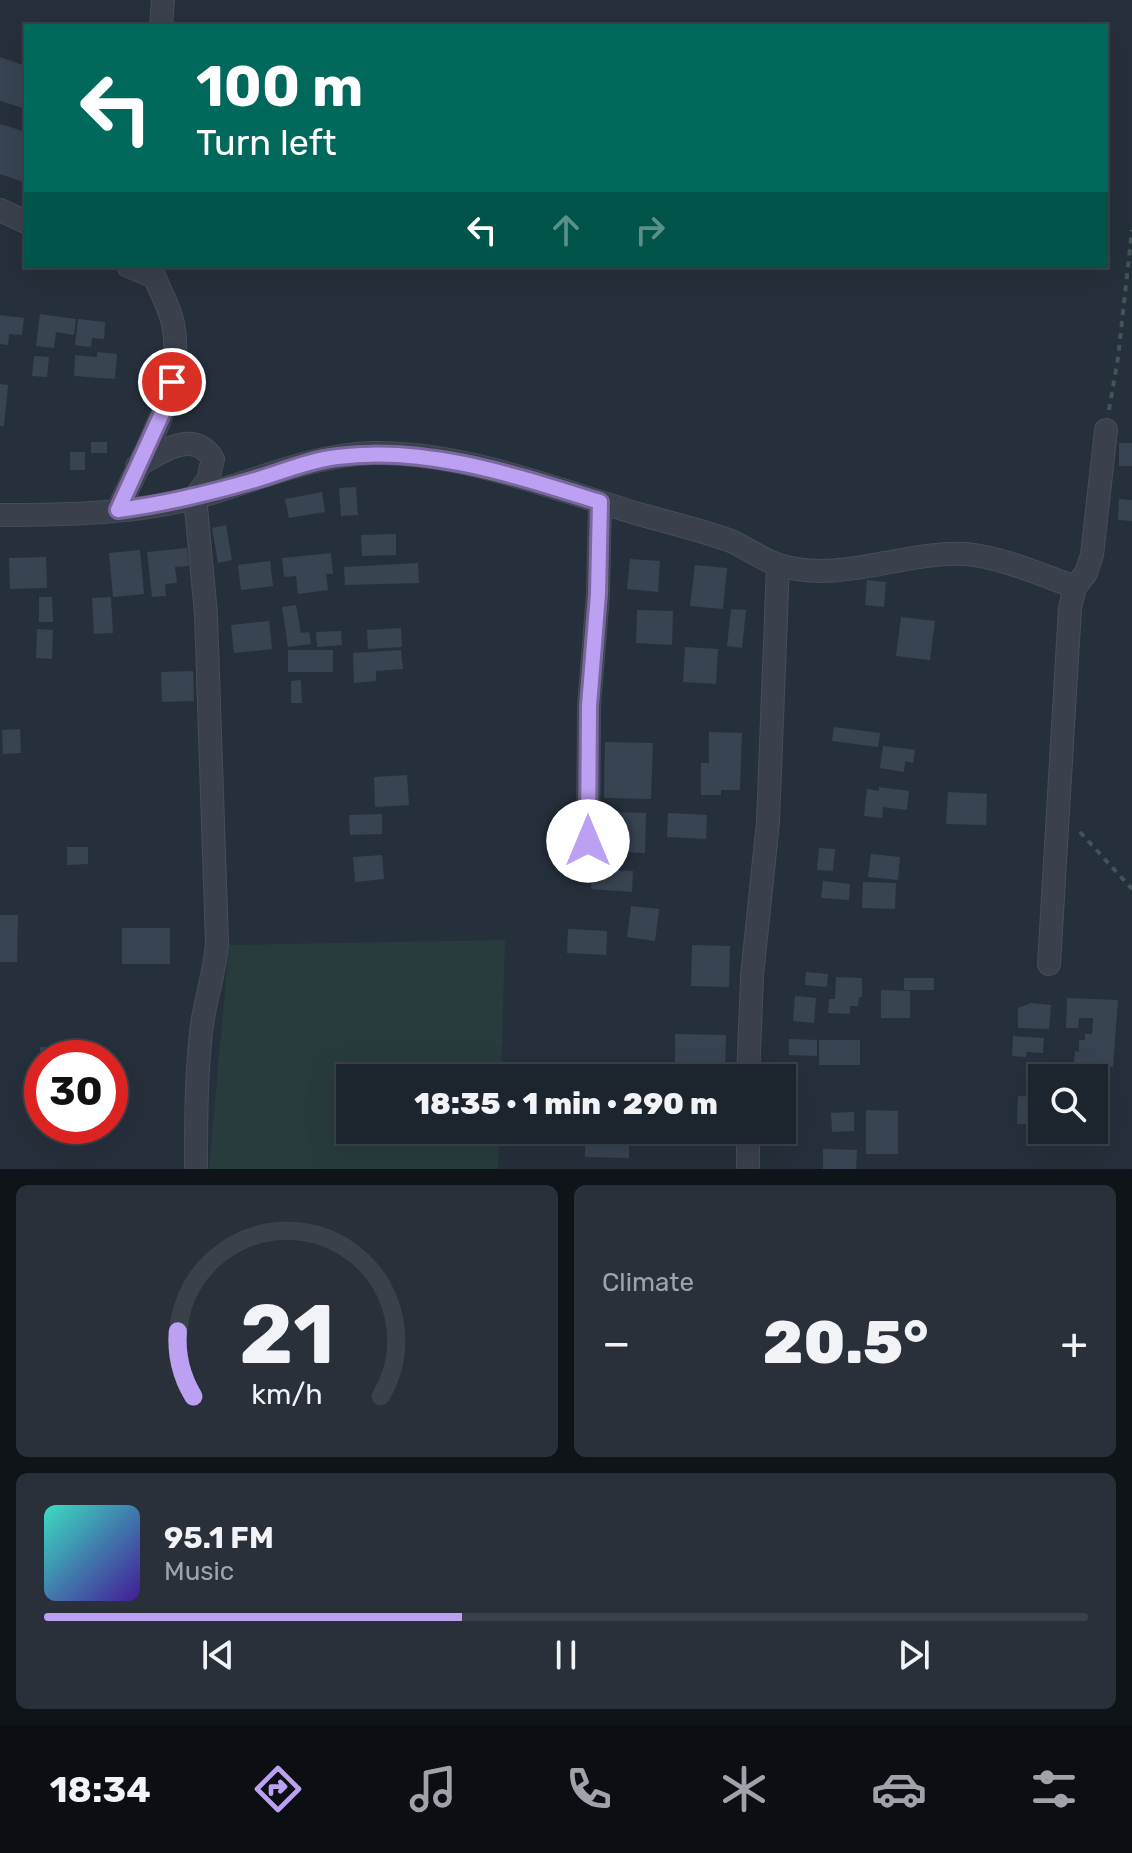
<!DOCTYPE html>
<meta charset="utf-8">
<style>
:root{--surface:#1c242d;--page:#293039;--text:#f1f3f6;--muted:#a0a4aa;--line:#3a4149;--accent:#bca0f2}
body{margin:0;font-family:Rubik,sans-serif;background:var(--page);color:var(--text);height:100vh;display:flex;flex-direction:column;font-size:30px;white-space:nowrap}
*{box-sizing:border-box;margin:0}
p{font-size:26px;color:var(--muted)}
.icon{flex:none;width:44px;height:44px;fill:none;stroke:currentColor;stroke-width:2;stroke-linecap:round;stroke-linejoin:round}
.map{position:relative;height:1169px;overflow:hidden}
.sheet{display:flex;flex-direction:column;gap:16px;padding:16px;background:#0f1419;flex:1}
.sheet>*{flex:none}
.top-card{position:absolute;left:24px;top:24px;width:1084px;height:244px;border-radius:0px;box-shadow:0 8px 32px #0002,0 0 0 2px var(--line);background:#00695c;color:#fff;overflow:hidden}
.fabs{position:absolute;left:1028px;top:1064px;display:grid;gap:16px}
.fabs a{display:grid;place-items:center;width:80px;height:80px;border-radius:0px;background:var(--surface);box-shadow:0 8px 32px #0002,0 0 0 2px var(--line);font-size:40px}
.speed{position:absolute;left:24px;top:1040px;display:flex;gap:16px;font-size:40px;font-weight:700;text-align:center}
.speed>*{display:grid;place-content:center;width:104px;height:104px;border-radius:50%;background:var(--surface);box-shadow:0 8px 32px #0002,0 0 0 2px var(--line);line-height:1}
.speed .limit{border:12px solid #d22;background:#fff;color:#111}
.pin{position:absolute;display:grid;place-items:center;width:68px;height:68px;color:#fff;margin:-34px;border:4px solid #fff;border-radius:50%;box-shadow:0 2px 8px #0007}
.me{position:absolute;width:88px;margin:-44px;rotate:0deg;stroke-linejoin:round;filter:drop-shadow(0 0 6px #0008)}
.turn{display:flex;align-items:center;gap:28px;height:168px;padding:0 40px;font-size:36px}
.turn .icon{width:104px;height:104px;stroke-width:2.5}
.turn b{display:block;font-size:56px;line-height:68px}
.lanes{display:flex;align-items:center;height:76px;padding:0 40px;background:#0003;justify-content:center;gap:40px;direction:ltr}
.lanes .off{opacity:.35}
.big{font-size:60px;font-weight:800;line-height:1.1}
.sheet .card{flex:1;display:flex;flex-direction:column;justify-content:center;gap:12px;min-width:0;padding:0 28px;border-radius:12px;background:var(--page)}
.sheet .dial{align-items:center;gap:0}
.dial svg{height:208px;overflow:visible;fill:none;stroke:var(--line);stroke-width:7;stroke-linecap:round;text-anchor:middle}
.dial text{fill:var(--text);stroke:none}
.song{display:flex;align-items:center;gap:24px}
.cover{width:96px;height:96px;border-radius:12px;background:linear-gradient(135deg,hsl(170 70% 55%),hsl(260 70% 35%))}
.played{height:8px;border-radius:4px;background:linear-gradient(90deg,var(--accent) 40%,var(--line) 40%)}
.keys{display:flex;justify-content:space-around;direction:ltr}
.heat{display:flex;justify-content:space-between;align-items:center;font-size:44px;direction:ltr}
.sheet .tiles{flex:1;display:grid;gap:16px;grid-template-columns:1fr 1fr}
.card:last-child{grid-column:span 2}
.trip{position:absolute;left:336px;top:1064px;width:460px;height:80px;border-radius:0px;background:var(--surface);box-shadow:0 8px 32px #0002,0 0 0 2px var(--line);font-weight:800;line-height:80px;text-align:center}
.tab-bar{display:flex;height:128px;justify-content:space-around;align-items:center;background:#0b0e12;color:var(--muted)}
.tab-bar .icon{width:56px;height:56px}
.tab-bar .selected{color:var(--accent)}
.tab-bar b{font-size:36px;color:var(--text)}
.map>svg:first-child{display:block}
.green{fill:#283b3d}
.building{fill:#384452}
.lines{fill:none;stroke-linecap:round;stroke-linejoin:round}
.minor-casing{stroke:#464d59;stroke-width:24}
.path{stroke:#415456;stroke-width:4;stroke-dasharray:6 6;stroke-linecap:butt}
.minor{stroke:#3a414d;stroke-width:22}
.route-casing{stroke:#7a689d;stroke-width:20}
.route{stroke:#bca0f2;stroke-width:14}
</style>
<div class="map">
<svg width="1132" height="1169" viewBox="0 0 1132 1169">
<rect width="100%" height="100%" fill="#26303c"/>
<!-- green -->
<path class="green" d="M505,940L501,1078H350V1130H500L498,1169H209L229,945Z"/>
<!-- building -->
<g class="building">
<path d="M0,57L26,66V109L0,101Z"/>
<path d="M0,124L26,132V183L0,174Z"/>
<path d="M40,314L76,319L74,335L56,332L54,348L36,346Z"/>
<path d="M0,315L24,318L22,335L9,334L8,345L0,344Z"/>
<path d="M78,319L105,322L104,339L92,338L91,347L75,345Z"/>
<path d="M97,352L117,354L115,379L74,376L75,355L97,357Z"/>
<path d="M34,356L49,357L47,377L32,376Z"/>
<path d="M0,384L8,385L4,426H0Z"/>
<rect x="91" y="442" width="16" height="11"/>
<rect x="1119" y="443" width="13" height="23"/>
<rect x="70" y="452" width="15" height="18"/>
<path d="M356,487L358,515L341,516L339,488Z"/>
<path d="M322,492L325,512L289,518L285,499Z"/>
<path d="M1119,499L1132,500V521L1118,520Z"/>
<path d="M226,525L232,560L218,563L212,528Z"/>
<path d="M396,534V555L362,556L361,535Z"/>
<path d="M187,548L189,566L175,567L177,583L165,584L166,596L152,597L147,552Z"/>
<path d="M140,550L144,594L113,597L109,553Z"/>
<path d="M331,553L333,574H326L328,590L298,594L296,576L284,577L282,558Z"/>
<path d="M46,557L47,588L10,589L9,558Z"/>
<path d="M630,559L660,561L658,592L627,589Z"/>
<path d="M270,561L273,586L241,590L238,565Z"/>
<path d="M418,563L419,583L345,585L344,567Z"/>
<path d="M695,565L727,568L723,609L690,606Z"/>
<path d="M867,580L886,582L884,607L865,605Z"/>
<path d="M39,597H52L53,622H39Z"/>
<path d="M111,597L113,633L94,634L92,598Z"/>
<path d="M296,605L301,633L309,632L311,644L288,647L282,607Z"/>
<path d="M731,609L746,610L742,648L727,646Z"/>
<path d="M637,610L673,611L672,645L636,643Z"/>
<path d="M901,617L935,621L930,660L896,656Z"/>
<path d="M269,621L272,649L234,653L231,625Z"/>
<path d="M401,628L402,647L368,649L367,630Z"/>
<path d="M37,629L53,630L52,659L36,658Z"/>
<path d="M341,631L342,645L317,647L316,632Z"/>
<path d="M685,647L718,649L716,684L683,682Z"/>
<rect x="288" y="650" width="45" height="22"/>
<path d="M401,650L403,669L376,671V681L354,683L353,653Z"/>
<path d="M193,671L194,701L162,702L161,672Z"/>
<path d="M301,680L302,703H291V681Z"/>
<path d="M834,727L880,733L878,747L832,741Z"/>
<path d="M20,729L21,753L3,754L2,730Z"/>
<path d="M709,732L742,733L740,790H721V795H701V763H709Z"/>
<path d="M605,742L653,743L651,799L604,798Z"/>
<path d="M883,746L915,750L913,763L905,761L904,772L880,768Z"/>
<path d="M407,775L409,805L375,807L374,777Z"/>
<path d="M879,787L909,791L907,810L883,807L882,818L864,816L867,789L879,791Z"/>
<path d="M948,792L987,794L986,825L946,824Z"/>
<path d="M617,812L646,813L645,853L615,852Z"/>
<path d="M668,813L707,815L706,839L667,837Z"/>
<path d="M382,814V834L350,835L349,815Z"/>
<path d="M67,847H88V864L67,865Z"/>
<path d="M819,848L835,849L833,871L817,870Z"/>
<path d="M871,854L900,857L898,880L868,877Z"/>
<path d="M382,855L384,879L355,882L353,857Z"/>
<path d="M592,869L633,871L632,892L591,889Z"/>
<path d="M823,881L850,884L849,900L821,898Z"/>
<path d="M863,882L896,883L895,909L862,908Z"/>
<path d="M631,906L659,909L655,941L627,937Z"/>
<path d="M0,915H18L17,962H0Z"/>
<rect x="122" y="928" width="48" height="36"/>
<path d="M568,929L607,931L606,955L567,953Z"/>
<path d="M692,945L730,946L729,987L691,986Z"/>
<path d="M806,972L828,974L827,987L805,985Z"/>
<path d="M836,977L862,978V997H859L858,1006H850V1014L828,1013L829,999H835Z"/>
<rect x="904" y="978" width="30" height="12"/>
<path d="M881,990L910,991V1018H881Z"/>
<path d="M795,996L816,998L814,1023L793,1021Z"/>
<path d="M1067,998L1118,1000L1113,1067L1101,1066V1076L1073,1074L1075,1051L1079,1052V1040H1085V1034H1092L1093,1018H1079L1078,1028H1066Z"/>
<path d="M1031,1003L1051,1005L1049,1029L1018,1028V1008Z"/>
<path d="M675,1034L726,1035L725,1078H675Z"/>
<path d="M1013,1036L1044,1038L1043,1053L1027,1052L1026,1057L1012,1056Z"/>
<path d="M789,1039L817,1040V1056L789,1055Z"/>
<rect x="819" y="1040" width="41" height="25"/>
<rect x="40" y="1047" width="31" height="11"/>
<path d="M1018,1096L1042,1097V1124H1017Z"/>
<path d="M866,1110L898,1111V1154H866Z"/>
<path d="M854,1112V1131L832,1132L831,1113Z"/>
<path d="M1094,1115L1109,1117L1106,1142L1073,1138L1074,1130H1094Z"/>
<path d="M585,1130H629V1158L585,1157Z"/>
<path d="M823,1149L857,1150L856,1169H823Z"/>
</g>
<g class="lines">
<defs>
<g id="minor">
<path d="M161,26L163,0"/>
<path d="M0,210L26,222"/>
<path d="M128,266L154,277"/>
<path d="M137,466C161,452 193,428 213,459L208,480L195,497L206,614L217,943C215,974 204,1002 201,1033C196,1079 196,1124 196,1169"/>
<path d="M118,510C143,452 186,390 173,324C169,303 156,286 151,266"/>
<path d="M0,515C66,515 134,514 198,497C255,481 314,454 374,453C461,452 550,487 632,512C665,522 699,529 731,541C747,548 762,560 779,565C840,584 904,551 965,554C1002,557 1041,575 1075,587L1086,573L1092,555L1106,430"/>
<path d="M588,841L589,706L598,594L600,502"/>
<path d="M1049,964L1070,608L1075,587"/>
<path d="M748,1078L752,976L768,822L778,565"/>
<path d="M748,1169V1130"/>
</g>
</defs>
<!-- minor casing -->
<use href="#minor" class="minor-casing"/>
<!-- path -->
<g class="path">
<path d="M1109,410L1118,358L1132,230"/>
<path d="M1080,832L1132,889"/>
</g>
<!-- minor -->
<use href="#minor" class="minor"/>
</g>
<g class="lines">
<defs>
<path id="route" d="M172,382L164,409L118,510C165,504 210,493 255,480C282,472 310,460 337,457C426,445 516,476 600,502L598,594L589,706L588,841"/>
</defs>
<!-- route casing -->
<use href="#route" class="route-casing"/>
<!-- route -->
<use href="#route" class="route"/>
</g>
</svg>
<div class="fabs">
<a><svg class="icon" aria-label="search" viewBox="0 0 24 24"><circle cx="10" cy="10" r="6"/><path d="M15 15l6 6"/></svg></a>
</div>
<div class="speed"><div class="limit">30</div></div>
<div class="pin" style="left:172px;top:382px;background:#d93025"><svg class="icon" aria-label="arrive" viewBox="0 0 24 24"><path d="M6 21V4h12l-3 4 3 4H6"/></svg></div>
<svg class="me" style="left:588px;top:841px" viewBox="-20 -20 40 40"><circle r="19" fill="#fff"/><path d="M0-13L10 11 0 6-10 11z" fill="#bca0f2"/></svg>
<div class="trip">18:35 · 1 min · 290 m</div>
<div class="top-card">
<div class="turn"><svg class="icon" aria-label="left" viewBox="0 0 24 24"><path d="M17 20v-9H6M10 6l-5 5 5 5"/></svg><div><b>100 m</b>Turn left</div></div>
<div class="lanes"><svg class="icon" aria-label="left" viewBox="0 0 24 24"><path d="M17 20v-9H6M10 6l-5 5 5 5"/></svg><svg class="icon off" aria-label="ahead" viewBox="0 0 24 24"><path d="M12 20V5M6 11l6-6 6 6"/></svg><svg class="icon off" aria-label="right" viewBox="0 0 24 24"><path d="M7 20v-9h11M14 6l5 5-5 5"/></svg></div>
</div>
</div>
<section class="sheet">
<div class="tiles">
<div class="card dial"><svg viewBox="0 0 100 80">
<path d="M14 69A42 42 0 1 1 86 69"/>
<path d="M14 69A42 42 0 0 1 8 44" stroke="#bca0f2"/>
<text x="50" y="56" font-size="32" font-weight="700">21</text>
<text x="50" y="72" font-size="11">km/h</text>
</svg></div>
<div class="card"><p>Climate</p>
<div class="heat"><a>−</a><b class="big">20.5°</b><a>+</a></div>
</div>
<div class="card">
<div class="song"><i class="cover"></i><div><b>95.1 FM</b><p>Music</p></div></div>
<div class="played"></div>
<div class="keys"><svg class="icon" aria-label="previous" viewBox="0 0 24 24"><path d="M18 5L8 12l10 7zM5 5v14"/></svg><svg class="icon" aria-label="pause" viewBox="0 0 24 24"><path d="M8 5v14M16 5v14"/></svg><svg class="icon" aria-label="next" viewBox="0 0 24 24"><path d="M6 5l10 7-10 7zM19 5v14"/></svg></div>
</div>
</div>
</section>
<nav class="tab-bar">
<b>18:34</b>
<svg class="icon selected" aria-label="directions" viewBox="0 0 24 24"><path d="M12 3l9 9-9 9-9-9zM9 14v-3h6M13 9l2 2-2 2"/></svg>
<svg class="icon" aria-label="music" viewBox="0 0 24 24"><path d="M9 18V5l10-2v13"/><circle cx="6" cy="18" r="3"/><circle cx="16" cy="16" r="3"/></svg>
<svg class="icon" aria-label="phone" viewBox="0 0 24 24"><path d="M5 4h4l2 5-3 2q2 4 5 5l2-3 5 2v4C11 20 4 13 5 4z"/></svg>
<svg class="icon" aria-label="climate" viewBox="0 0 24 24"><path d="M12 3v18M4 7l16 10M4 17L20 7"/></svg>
<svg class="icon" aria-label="car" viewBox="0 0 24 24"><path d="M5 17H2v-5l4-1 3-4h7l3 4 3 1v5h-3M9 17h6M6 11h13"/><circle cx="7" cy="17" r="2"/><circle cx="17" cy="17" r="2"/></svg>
<svg class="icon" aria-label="filters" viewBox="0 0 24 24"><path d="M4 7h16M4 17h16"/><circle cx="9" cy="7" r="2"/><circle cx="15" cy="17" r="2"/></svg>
</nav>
